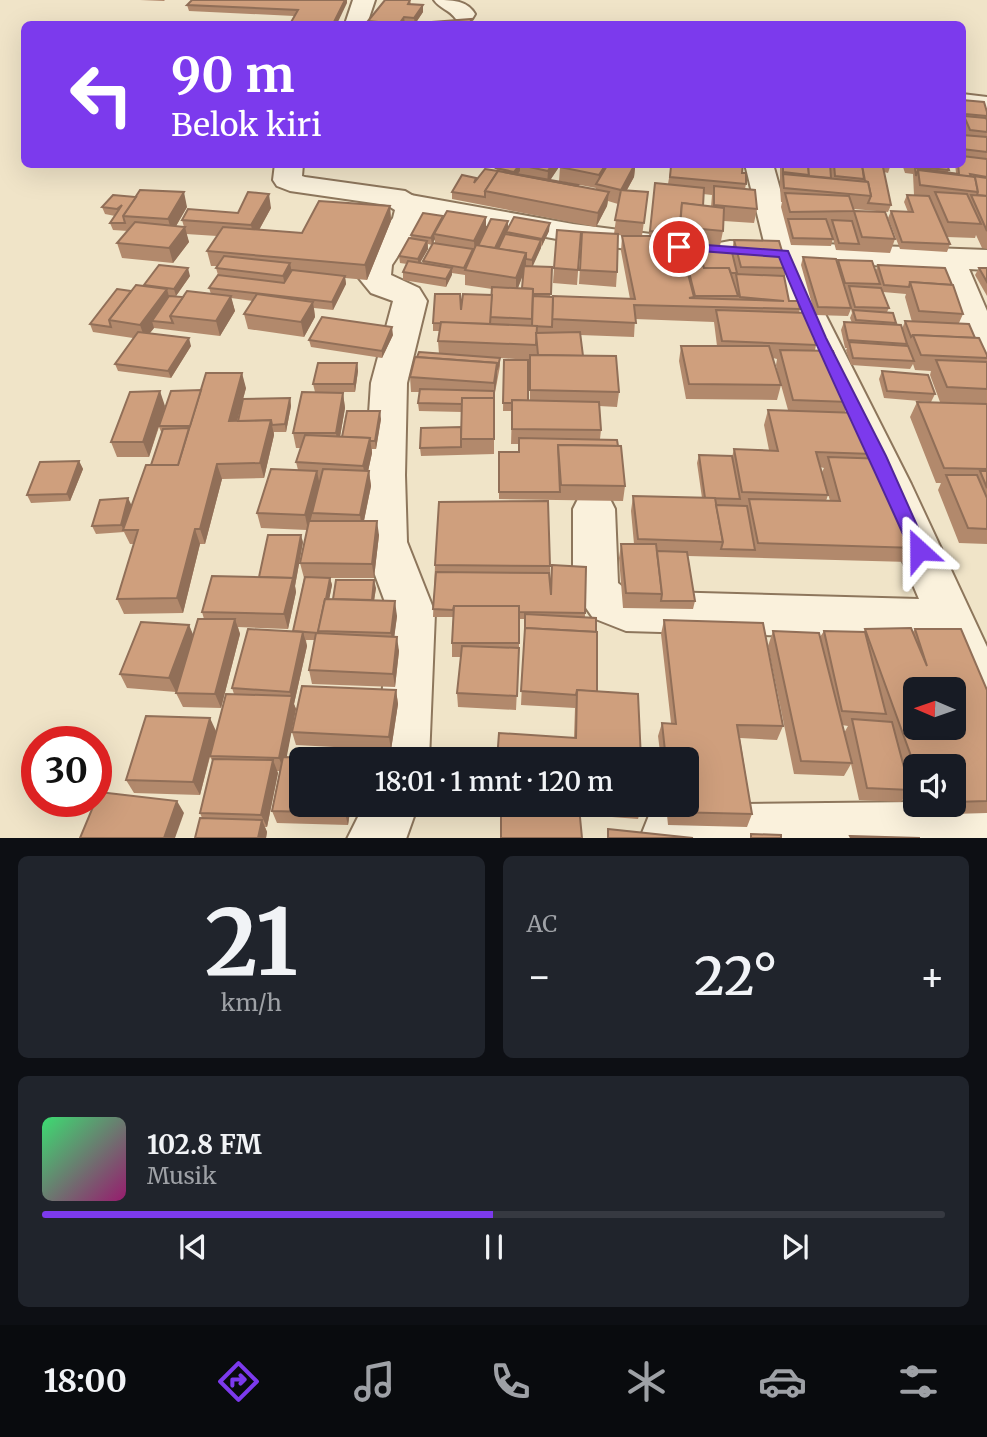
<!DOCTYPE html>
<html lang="id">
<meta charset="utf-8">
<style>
:root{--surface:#171b24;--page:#20242c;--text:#f1f3f6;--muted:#9ea1a6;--line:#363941;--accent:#7c3aed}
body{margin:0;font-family:Merriweather,serif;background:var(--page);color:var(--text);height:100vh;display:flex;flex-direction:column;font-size:26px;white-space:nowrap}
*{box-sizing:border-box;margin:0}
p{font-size:23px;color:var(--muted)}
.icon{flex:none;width:38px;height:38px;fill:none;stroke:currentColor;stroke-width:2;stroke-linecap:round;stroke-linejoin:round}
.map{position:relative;height:838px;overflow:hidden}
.panel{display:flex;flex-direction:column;gap:18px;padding:18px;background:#0d0f14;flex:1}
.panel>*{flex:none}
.banner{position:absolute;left:21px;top:21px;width:945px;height:147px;border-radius:10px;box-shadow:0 7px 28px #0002;background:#7c3aed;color:#fff;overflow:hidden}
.needle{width:46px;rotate:272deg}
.controls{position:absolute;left:903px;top:677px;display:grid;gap:14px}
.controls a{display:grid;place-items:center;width:63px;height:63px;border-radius:10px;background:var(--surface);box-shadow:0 7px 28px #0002;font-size:35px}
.speed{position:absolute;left:21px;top:726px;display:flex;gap:14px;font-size:35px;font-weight:700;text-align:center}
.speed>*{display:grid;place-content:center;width:91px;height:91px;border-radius:50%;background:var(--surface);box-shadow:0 7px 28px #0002;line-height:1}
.speed .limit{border:10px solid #d22;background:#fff;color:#111}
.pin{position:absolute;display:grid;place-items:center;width:60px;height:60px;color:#fff;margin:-30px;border:4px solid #fff;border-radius:50%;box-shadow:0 2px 7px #0007}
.me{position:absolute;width:77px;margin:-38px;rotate:336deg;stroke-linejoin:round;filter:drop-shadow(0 0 5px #0008)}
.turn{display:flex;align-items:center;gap:24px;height:147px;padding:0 35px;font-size:32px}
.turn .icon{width:91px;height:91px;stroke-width:2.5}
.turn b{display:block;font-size:49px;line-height:60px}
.big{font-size:52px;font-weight:600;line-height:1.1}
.panel .card{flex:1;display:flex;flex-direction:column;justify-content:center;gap:10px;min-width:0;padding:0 24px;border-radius:10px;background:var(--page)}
.panel .dial{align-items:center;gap:0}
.dial b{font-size:91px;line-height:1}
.song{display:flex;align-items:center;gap:21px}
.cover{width:84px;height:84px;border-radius:10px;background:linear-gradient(135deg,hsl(140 70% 55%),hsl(320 70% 35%))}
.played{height:7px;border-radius:4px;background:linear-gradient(90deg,var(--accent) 50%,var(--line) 50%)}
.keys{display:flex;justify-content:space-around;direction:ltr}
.heat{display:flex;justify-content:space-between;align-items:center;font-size:38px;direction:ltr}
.panel .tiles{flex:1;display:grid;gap:18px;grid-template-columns:1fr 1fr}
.card:last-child{grid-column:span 2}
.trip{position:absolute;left:289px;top:747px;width:410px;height:70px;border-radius:10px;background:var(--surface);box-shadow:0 7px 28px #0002;font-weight:600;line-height:70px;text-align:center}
.menu{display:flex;height:112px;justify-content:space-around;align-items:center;background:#090b0e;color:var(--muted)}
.menu .icon{width:49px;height:49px}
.menu .current{color:var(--accent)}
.menu b{font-size:32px;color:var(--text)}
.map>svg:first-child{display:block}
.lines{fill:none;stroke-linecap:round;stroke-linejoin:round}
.minor-casing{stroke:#8d765c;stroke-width:4}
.tertiary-casing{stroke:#8d765c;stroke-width:4}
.minor{fill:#faf1dc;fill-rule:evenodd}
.tertiary{fill:#faf1dc;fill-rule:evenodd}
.wall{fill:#b2896c;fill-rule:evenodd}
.shaded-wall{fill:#916f58}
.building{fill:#cf9f7d;stroke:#916f58;stroke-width:2;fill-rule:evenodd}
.route{fill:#7c3aed;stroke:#51269a;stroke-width:2}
</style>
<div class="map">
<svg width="987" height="839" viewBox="0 0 987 839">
<rect width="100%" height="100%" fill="#f0e4c8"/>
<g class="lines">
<defs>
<g id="minor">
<path d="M434,0C452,0 467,0 475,14L472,19H456C449,9 440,9 434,0Z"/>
<path d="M962,94L987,97V113L962,110Z"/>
<path d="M745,164H773L795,243L987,250V270L969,269L987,311V365L974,361L969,353L936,268L803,262L824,312L911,484L987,647V723L969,716L936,640L626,631L593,618L573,589V509L579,497L594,493L609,497L615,509L618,583L628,591L919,599L870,484L790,312L771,261L719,257L714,250L719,243L730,241L764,242Z"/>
<path d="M405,194L573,224L674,237L685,239L690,246L685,253L674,255L573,242L395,209L390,203L395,197Z"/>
<path d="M987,801V839H644L642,833L650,813L670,805L915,802V805H954V802Z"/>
</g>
<g id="tertiary">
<path d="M353,0H375L367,24H345Z"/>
<path d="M275,164H303L302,176L305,177L405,191L415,197L425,210L423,218L392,265L391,275L419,288L427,301L407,383L405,475L407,542L435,613L429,760H377L389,613L363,542L365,475L371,383L393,301L371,293L358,277L360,265L393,218L395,210L387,205L290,191L277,186L273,180Z"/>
<path d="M364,805H418L406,839H347Z"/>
</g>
</defs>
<!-- minor casing -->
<use href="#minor" class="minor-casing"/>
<!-- tertiary casing -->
<use href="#tertiary" class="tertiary-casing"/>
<!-- minor -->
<use href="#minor" class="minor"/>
<!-- tertiary -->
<use href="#tertiary" class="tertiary"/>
</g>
<!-- wall -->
<g class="wall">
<path d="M140,0H165L164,1Z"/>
<path d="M192,0H347V3L294,16L189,11L187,5Z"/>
<path d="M410,0L411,4L423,5V12L415,24H369L368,21Z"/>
<path d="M962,100L987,112V249L982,248L976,235L975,238L947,237L950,244L947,252L900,249L888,218L891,211L908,212L904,202L907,195H914L913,174L905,173L902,164H947L949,170L948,172L956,173L955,164H962V134L966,135L962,125Z"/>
<path d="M489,164H561L550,180L595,190L596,188L559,181L560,167L562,164H637L635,168L634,177L627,190L648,192L642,236H649L655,183L668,184L671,166H674V164H743L742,173L746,184L745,189L757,209L754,223L724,221L723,231L720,246L699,244V248L732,250L734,240L787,268L784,278L789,301L800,309L799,313L816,345L815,351L849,402L845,412L872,454L870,459L917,548L909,562L688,556L695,601L693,609L623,608L619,558L621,544H634L631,511L633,496L702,498L697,463L699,455L732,457L734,449L769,450L764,425L768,410H788L781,385L777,400L686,399L679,361L681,346H717L714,322L635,319L634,337L580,335L583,356L619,392L617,407L599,406L601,430L600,439L625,486L623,501L499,499V452H519V444H511L512,411H503L504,360L528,401H530V360L500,358V366L494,398V454L421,456L420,448L461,439L462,412L419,411L418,403L420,392H411L410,377L439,354L438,341L440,331H433V323L492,295V289L465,285V275L452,273L446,287L403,280V272L407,264L400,263L399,256L411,238V235L443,216V219L486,229L508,221V229L501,243L506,232L549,231L532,266L552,267L550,297L630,299L621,251L622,236H630L618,235L617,272L616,287L579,284L582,232L614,234L618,204L608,201L607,206L596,227L452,199V192L496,171L498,166ZM703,194L712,195L711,207L703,206ZM435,239V243L423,261V263H420L428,249V244L432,245ZM523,274L522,288H518ZM773,358L777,359L776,365L780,383ZM820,467L824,468L822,472L830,501H826L828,495Z"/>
<path d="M780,164H891L888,173L884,172L891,205L888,212L854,209V211L895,239L890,253L836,250L833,239L831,246L791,245L781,207L782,202H781L780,188Z"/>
<path d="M390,206L391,221L367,280L345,278L346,284L333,310L314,308L315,317L304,337L248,329L244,314L253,301L231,298L235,311L220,336L154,328L150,333L191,346L171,378L118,371L115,364L133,338L93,332L90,324L131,291L144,286L190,276L176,296L183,297L211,294L209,288L218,275L216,268L217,266H211L207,251L217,236L186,234L189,242L173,263L122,258L117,243L128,231L113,230L110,223L115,216L105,214L102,207H187L176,226L184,227L182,220L271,208L259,230L302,233Z"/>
<path d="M581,232L577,285L553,283L554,268Z"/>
<path d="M803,257L837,262L838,260L875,272L878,265L945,268L963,314L959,323L975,338L987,355V404L940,402L930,375L931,371L915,370L913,364L910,369L851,365L846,350L847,348H845L841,330L844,322L852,323L850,318L852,313L851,309L848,316L815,315L801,265ZM883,292L906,294L905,297L912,322L905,321L902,329L895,325L896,323L887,312L889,308Z"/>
<path d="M979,268H987V296L975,275Z"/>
<path d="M393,335L382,358L311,347L309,340Z"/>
<path d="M357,363L358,371L355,392H315L313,384Z"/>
<path d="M882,371L935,394L931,402L884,398L879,379Z"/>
<path d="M246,388L237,421L290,398L291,406L286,432H274V435L264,478L222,479L205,544H200L183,613L124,614L117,599L134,544H130L124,532L96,534L92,526L132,506L151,465L162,434L159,427L149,457H117L111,442L165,406Z"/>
<path d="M343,393L345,408L340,437H342L381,419L376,449H372V453L368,471H369L371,486L364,521L379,535L374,578H330L332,585L329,599H333L376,588L374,601L397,616L394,637L399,651L395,687L312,684L309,670L315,640H306L307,646L294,704L296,709L286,757L301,805H351L348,825L277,823L272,811L280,771H277L278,773L267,827H265L267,832L266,838H195L202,818L200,813L213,762L210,757L200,795L134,793L126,780L216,731L234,694L232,688L293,631L304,578L300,563L307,530L261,528L257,513L298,470L296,462L301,448H296L293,433Z"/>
<path d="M917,402L987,404V544L959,543L938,490L941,483H936L910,417Z"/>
<path d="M79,461L83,469L70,501L31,503L27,495Z"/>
<path d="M303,542L295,586L296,592L288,629L238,627L240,634L221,708L183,707L176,693L181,678L176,692L127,688L120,674L189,625L193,636L204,619L202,612L259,577Z"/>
<path d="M435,565L550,566L551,594L585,613V617L598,692L641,760L574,738L575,708L521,705L525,619H519V648L516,710L458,707L457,693L461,657H452V643L453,617H433Z"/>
<path d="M664,620L783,726L777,740L740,738L752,814L747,827L668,825L666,805H686V760H661L658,736L662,723H671L661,634Z"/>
<path d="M865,629L913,632L915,629L987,690V813L918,815L910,790L901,802L859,800L851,764L844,776L794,774L768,646L773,631L820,637L824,631L864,632ZM842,725L848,726L844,733ZM915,766H954V805H915Z"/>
<path d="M396,690L398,704L391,750L296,745L292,732Z"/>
<path d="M495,805H642L638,819L495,808Z"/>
</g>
<!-- shaded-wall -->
<g class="shaded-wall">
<path d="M345,0H347V3L337,24H333Z"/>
<path d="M423,5V12L415,24L414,18Z"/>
<path d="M404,17L405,24H399Z"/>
<path d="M552,164H561L547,185L548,171Z"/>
<path d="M606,164H610L598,185L599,175Z"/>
<path d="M634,164H637L635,168L634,177L619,204L621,190Z"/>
<path d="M520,165V171L514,179V172Z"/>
<path d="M184,192L187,207L172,233L168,219Z"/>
<path d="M609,192L607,206L596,227L598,213Z"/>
<path d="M269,194L271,208L254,239L251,225Z"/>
<path d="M390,206L391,221L367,280L365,265Z"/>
<path d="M443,216V223L434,234L435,239L432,245L431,238Z"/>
<path d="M486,217V231L475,255L474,241Z"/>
<path d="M508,221V229L493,260V252Z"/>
<path d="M550,223L549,231L542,246V239Z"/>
<path d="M185,227L189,242L173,263L169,248Z"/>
<path d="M541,240V248L532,268V260Z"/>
<path d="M427,241L428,249L418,266V259Z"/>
<path d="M526,253V267L516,293V278Z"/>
<path d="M290,263L293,278L286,291L283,276Z"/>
<path d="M188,268L190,276L176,296L174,289Z"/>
<path d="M452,268V275L446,287V279Z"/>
<path d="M345,276L346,284L333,310L332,302Z"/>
<path d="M167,289L171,304L152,321L154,328L145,339L140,325Z"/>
<path d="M231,296L235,311L220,336L216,321Z"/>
<path d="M313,302L315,317L304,337L301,322Z"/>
<path d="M392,327L393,335L382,358V351Z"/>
<path d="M189,338L191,346L171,378L168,371Z"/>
<path d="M357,363L358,371L355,392L354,384Z"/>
<path d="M497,363V378L494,398V383Z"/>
<path d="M242,373L246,388L233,436L229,421Z"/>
<path d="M160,391L165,406L149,457L143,442Z"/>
<path d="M343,393L345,408L338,448L336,433Z"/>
<path d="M290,398L291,406L286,432L285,424Z"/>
<path d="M380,411L381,419L376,449L375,441Z"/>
<path d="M271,420L274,435L264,478L260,463Z"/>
<path d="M370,438L372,453L366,481L363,466Z"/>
<path d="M79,461L83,469L70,501L67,494Z"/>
<path d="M217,464L222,479L205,544L200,529Z"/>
<path d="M317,471L320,486L312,513V515L308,530L305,515Z"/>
<path d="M369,471L371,486L362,530L360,515Z"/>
<path d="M128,498L132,506L124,530L121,525Z"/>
<path d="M377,521L379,535L374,578L372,564Z"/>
<path d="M195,529L200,544L183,613L177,598Z"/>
<path d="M301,535L303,542L295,586L296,592L288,629L284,614Z"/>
<path d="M330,578L332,585L323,631H320Z"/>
<path d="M374,580L376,588L373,607L372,600Z"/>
<path d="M395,601L397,616L393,647L391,633Z"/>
<path d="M235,619L240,634L221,708L215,694Z"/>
<path d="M189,625L195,639L176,692L169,678Z"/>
<path d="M303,632L307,646L294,704L296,709L284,771L279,758L291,697L290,692Z"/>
<path d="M397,637L399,651L395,687L393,674Z"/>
<path d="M396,690L398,704L391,750L389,737Z"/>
<path d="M210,718L216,731L200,795L193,782Z"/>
<path d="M273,760L278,773L267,827L261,815Z"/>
<path d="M177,801L184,813L175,838H164Z"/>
<path d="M346,805H351L348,825L345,813Z"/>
<path d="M262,820L267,832L266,838H258Z"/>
</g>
<!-- building -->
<g class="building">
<path d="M192,0H345L333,24H290L298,10L187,5Z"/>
<path d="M385,0H410L408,4L423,5L414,18L404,17L399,24L368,21Z"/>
<path d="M472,19L469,24H431L432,22Z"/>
<path d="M962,100L984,102L987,112V116L965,114L962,107Z"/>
<path d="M964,116L986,118L987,120V132L970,130Z"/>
<path d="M962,135L987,137V152L962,149Z"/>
<path d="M962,156L987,159V177L970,174L971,177L918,170L916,176L915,168L959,174L958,164H962Z"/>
<path d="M499,164H520L514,172L496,168Z"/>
<path d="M552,164L548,171L520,165V164Z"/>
<path d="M562,164H606L599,175L560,167Z"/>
<path d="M608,164H635L621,190L648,192L644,223L615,220L621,190L596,184Z"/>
<path d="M675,164H743L742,173H746V184L670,177L671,166H675Z"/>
<path d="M783,164H808L809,175L783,172Z"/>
<path d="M808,164H830L831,178L809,176Z"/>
<path d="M834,164H862L864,179L835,176Z"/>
<path d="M907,164H947L949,170L907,166Z"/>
<path d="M862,165L883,167L891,205L868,203L871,196L868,182L865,181Z"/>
<path d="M485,169L498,171L485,191V197L452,192L462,175L476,178L474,183Z"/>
<path d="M918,170L975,177L978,192L920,185Z"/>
<path d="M498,171L609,192L598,213L485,191Z"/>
<path d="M504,172H505L578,185L577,186Z"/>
<path d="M783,174L868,182L871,196L784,188Z"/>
<path d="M973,176L987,178V196L977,195L978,192L975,177Z"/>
<path d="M655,183L704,188L703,206L682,203L679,234L650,231Z"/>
<path d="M714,186L755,190L757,209L714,205Z"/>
<path d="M140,190L184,192L168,219L123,216Z"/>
<path d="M248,192L269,194L251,225L182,220L188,209L238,213Z"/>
<path d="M935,192L967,194L981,224L948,222Z"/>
<path d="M785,193L849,196L854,211L790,212Z"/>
<path d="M113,195L136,197L123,216L125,223H110L122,205L117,209L102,207Z"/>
<path d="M907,195L929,196L950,244L902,242L891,211L913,212Z"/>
<path d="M971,195L987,196V231Z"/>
<path d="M319,201L390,206L365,265L207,251L223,227L302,233Z"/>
<path d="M682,203L724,208L723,231L680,227Z"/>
<path d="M447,211L486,217L474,241L434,234Z"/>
<path d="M854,211L885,212L895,239L862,237Z"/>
<path d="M423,213L443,216L431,238L411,235Z"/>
<path d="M514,217L550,223L542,239L506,232Z"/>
<path d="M491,219L508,221L495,248L478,246Z"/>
<path d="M788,219H826L833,239L793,238Z"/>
<path d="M832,220L852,221L859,244L839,243Z"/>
<path d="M135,222L185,227L169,248L117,243Z"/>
<path d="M557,230L581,232L578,270L554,268Z"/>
<path d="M582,232L618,234L617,272L580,270Z"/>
<path d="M505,234L541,240L532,260L526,259V253L498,249Z"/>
<path d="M622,236H657L663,257L661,239L698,240L704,268H729L738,296H695L688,268L692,266H686L694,297L689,298L784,301L740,297L736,274L784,276L789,301H798L800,309L634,305L636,323L552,319L553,296L635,299Z"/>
<path d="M409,238L427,241L418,259L399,256Z"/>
<path d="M734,240L779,241L787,268L741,267Z"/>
<path d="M433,243L473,249L464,268L423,261Z"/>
<path d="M476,245L526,253L516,278L465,270Z"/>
<path d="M699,248H731L737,273H731L729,268H704Z"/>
<path d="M224,256L290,263L283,276L216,268Z"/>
<path d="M803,257L836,259L851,308L818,307Z"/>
<path d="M838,260L872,261L880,284L845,283Z"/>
<path d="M408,261L452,268L446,279L403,272Z"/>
<path d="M159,265L188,268L174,289L144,285Z"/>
<path d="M878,265L945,268L952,285L910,282L909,287L884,285Z"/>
<path d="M524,266L552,267L551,294H533V289L522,288Z"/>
<path d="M979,268H987V282Z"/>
<path d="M292,270L345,276L332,302L209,288L218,275L284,283Z"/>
<path d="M910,282L953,285L963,314L919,311Z"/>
<path d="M136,285L167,289L140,325L109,320Z"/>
<path d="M849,286L881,288L889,308L855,307Z"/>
<path d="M492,287L533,289L532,319L490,317Z"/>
<path d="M117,289L131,291L109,320L111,327L90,324Z"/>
<path d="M187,291L231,296L216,321L170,316Z"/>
<path d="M257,294L313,302L301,322L244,314Z"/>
<path d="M435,294H460L461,310L463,294L492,295L490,324L433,323Z"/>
<path d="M169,296L183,297L170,316L173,323L152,321Z"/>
<path d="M533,296L553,297L552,327L532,326Z"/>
<path d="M716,310L808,313L816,345L722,341Z"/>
<path d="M853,310L893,313L896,323L856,320Z"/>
<path d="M322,317L392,327L382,351L309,340Z"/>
<path d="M905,321L969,324L975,338L913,335L911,337Z"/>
<path d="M441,322L537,326L536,345L438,341Z"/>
<path d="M844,322L901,325L907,344L848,340Z"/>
<path d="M138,332L189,338L168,371L115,364Z"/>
<path d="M580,332L583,356L538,355L536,333Z"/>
<path d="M913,335L979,338L987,355V358L921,355Z"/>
<path d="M849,342L908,346L914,361L853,358Z"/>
<path d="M681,346H769L781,385L689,384Z"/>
<path d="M780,350L833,351L849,402L793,400Z"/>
<path d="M419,352L500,358L497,370V363L417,357Z"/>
<path d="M530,355L616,356L619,392L530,390Z"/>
<path d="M415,357L497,363L494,383L410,377Z"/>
<path d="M504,360H528V401L512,400V403H503Z"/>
<path d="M936,360L987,362V389L947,387Z"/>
<path d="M318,363H357L354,384H313Z"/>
<path d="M882,371L928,375L935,394L887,391Z"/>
<path d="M206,373H242L229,421L271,420L260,463L217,464L200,529H195L177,598L117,599L138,530H123L146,465H178Z"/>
<path d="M420,389L494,391V401V398H462V404L418,403Z"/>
<path d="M201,390L190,426H159L171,391Z"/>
<path d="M160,391L143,442H111L130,392Z"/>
<path d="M302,392L343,393L336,433H293Z"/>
<path d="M290,398L285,424L272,425L271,420L238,421L243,399Z"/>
<path d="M462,398H494V439H461Z"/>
<path d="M512,400L599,402L601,430L512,429Z"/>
<path d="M917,402L987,404V469L944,468Z"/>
<path d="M768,410L859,413L872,454L816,452L828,495L742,492L734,449L778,451Z"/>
<path d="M347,411H380L375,441H370V438L342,437Z"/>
<path d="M461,427V447L420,448L421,428Z"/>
<path d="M189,428L178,465H151L163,429Z"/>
<path d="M305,435L370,438L363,466L296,462Z"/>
<path d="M519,438L617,440L618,446L558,445L560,492H499V452H519Z"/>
<path d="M558,445L621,446L625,486L561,485Z"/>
<path d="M699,455L732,456L740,499L705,498Z"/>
<path d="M828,457L887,459L917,548L758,543L749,499L840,501Z"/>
<path d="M79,461L67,494L27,495L40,462Z"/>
<path d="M271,469L317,471L305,515L257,513Z"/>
<path d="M323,469L369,471L360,515L312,513Z"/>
<path d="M980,471H987V488Z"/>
<path d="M946,475H977L987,498V529L968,528Z"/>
<path d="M633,496L715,498L723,542L638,539Z"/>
<path d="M128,498L121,525L92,526L100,500Z"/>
<path d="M548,501L550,566L435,565L439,502Z"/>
<path d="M716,505L747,506L755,550L721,549L723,542Z"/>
<path d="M309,521H377L372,564L300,563Z"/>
<path d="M268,535H301L293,578L259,577Z"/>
<path d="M621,544H656L662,594L626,593Z"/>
<path d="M657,551L687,552L695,601H661L662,594Z"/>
<path d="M552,565L586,567L585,613L519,612V606H454L453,610L433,609L436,572L549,573L551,595Z"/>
<path d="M212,576L293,578L284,614L202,612Z"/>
<path d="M305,577L330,578L326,599H325L318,633L293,631Z"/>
<path d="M336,580H374L372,600L333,599Z"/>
<path d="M325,599L395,601L391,633L318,631Z"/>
<path d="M454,606H519V643H452Z"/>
<path d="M525,614L596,618V632L525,628Z"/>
<path d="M198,619H235L215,694L176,693Z"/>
<path d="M664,620L763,623L783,726L737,725L752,814L672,812L671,805H686V760H666L662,723L676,724Z"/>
<path d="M141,622L189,625L169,678L120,674Z"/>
<path d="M525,628L597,632V692L577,690L576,695L521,691Z"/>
<path d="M911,628L927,666L915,629H961L987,690V801L954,802V766L915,767L865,629ZM915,690H954V728H915Z"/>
<path d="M248,629L303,632L290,692L232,688Z"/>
<path d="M773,631L819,633L852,763L801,761Z"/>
<path d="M824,631L865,632L886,714L842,711Z"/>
<path d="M316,633L397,637L393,674L309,670Z"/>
<path d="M462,646L519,648L517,696L457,693Z"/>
<path d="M302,686L396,690L389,737L292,732Z"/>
<path d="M577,690L638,694L641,760H497L499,733L576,738Z"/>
<path d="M226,694L292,696L279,758L210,756Z"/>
<path d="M146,716L210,718L193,782L126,780Z"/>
<path d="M852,719L892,722L910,790L867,788Z"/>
<path d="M283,757L353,759L301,760V805H346L345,813L272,811Z"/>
<path d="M213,759L273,760L261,815L200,813Z"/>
<path d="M99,792L177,801L164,838H80L95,802H96Z"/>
<path d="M501,807H579L582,838H501Z"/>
<path d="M200,818L262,820L258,838H195Z"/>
<path d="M608,829L693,838H608Z"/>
<path d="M751,834L781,835V838H751Z"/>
<path d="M850,836L920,838H851Z"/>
</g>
<!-- route -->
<path class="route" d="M679,243L788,251L826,338L886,456L928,550L925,555L919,557L912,555L910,550C867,452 819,356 779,257L674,249L673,247Z"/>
</svg>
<div class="controls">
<a><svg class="needle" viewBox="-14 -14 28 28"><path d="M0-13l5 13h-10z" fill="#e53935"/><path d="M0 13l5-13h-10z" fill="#9ea1a6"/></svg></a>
<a><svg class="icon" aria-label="sound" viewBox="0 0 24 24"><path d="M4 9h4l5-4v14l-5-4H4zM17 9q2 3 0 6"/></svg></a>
</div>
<div class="speed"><div class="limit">30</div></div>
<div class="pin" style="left:679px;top:247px;background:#d93025"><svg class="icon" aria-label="arrive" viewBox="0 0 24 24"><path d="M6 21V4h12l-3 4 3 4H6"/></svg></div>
<svg class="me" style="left:919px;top:550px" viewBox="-20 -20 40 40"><path d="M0-17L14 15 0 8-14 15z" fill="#7c3aed" stroke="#fff" stroke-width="4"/></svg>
<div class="trip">18:01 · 1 mnt · 120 m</div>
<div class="banner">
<div class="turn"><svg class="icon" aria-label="left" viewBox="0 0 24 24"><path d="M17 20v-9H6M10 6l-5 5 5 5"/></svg><div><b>90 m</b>Belok kiri</div></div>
</div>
</div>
<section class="panel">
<div class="tiles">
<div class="card dial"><b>21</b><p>km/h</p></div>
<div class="card"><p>AC</p>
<div class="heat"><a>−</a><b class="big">22°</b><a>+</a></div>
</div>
<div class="card">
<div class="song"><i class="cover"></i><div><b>102.8 FM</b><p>Musik</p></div></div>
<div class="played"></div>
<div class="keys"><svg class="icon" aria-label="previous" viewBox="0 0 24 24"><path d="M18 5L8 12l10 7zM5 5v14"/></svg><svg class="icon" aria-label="pause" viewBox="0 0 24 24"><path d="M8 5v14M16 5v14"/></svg><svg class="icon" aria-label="next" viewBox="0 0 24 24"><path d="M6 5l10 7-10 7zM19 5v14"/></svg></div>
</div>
</div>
</section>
<nav class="menu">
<b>18:00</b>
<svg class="icon current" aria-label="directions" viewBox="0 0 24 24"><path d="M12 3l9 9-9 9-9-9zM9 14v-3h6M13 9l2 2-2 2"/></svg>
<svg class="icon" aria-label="music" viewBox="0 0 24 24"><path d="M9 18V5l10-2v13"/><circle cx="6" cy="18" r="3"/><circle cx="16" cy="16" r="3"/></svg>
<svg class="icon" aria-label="phone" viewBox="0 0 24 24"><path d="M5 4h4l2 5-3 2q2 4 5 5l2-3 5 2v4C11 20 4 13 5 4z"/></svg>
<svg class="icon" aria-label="climate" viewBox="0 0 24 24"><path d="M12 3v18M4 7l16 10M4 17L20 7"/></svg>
<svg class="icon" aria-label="car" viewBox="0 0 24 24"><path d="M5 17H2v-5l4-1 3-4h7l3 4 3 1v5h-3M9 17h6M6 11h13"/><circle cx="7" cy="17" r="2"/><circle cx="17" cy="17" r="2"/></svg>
<svg class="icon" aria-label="filters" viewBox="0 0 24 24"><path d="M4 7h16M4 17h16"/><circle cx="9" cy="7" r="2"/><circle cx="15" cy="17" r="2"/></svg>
</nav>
